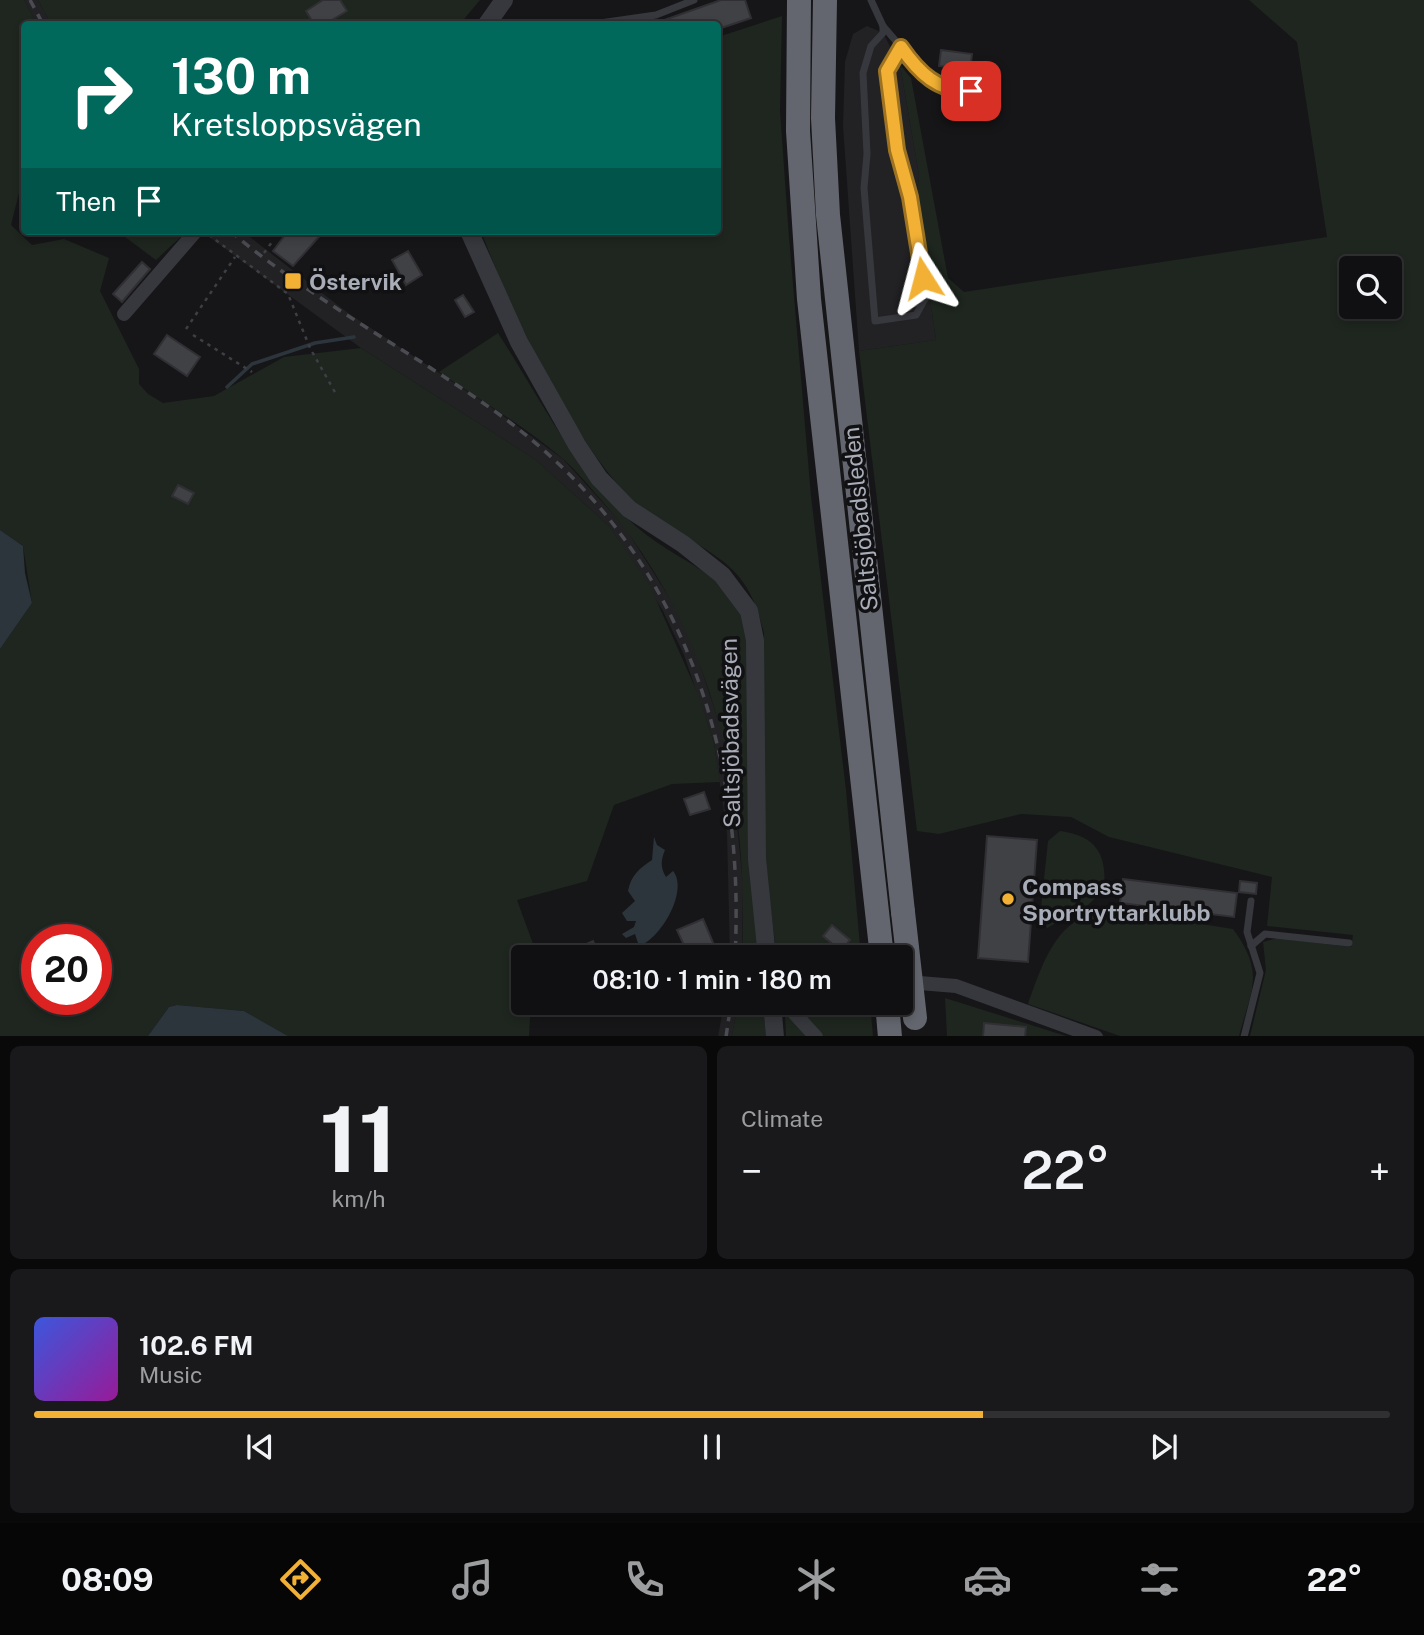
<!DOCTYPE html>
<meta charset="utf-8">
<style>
:root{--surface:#101012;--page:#19191b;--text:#f1f3f6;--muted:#9c9d9f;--line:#303032;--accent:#f2b134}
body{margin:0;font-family:"Public Sans",sans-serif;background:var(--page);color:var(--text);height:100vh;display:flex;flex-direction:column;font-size:26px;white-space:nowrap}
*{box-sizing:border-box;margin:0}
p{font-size:23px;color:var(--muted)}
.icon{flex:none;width:38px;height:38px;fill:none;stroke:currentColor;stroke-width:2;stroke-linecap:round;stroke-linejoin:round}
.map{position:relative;height:1036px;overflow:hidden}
.side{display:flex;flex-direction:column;gap:10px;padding:10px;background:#09090a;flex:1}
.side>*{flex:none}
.hud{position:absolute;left:21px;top:21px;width:700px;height:214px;border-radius:7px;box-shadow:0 4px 10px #0003,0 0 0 2px var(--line);background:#00695c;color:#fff;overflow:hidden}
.controls{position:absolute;left:1339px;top:256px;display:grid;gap:14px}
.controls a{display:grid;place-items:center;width:63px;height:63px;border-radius:7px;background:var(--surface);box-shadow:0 4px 10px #0003,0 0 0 2px var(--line);font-size:35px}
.speed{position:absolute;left:21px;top:924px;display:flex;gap:14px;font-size:35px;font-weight:700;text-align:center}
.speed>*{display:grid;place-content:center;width:91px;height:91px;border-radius:50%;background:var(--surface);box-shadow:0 4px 10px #0003,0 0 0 2px var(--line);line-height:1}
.speed .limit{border:10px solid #d22;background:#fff;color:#111}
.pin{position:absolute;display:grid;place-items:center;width:60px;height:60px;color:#fff;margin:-30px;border-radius:14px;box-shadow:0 4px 10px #0006}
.me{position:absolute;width:77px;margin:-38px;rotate:351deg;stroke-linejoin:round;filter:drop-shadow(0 0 5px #0008)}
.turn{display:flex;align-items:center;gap:24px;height:147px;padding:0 35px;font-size:32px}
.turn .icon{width:91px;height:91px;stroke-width:2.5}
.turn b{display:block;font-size:49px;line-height:60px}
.then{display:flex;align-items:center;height:66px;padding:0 35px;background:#0003;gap:14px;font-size:26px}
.big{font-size:52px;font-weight:600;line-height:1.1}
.side .card{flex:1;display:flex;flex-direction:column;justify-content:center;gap:10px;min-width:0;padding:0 24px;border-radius:10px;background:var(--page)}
.side .dial{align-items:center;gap:0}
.dial b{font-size:91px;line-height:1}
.song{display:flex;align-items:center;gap:21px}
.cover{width:84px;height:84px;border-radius:10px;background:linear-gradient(135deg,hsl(230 70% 55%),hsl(300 70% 35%))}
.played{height:7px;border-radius:4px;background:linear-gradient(90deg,var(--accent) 70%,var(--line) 70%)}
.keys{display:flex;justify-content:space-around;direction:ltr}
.heat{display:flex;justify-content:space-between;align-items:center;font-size:38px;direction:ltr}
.side .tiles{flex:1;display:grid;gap:10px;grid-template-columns:1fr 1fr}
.card:last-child{grid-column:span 2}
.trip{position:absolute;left:511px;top:945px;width:402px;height:70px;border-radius:7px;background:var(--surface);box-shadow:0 4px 10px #0003,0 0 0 2px var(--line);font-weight:600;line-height:70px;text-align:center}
.menu{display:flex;height:112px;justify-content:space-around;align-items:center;background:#060607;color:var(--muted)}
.menu .icon{width:49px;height:49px}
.menu .active{color:var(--accent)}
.menu b{font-size:32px;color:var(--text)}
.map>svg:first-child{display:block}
.built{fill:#222225}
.green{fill:#1e261f;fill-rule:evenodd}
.water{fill:#2c353c}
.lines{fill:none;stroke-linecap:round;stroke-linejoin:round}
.stream{stroke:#2c353c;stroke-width:3.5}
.building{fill:#404145;stroke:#303034;stroke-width:2}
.path{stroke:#3d3f44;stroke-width:2.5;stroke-dasharray:3.5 5;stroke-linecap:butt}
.service{stroke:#37383d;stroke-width:7}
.minor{stroke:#37383d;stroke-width:14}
.tertiary{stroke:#37383d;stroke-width:18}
.motorway{stroke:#63666e;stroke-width:24}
.rail{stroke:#4a4c52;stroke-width:3.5;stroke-dasharray:9 7;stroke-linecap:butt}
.motorway-bridge{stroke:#63666e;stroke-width:24}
.route-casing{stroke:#9d7322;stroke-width:18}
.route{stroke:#f2b134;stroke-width:12}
.poi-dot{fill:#f2b134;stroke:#111113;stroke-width:2.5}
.labels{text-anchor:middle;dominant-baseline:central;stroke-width:7;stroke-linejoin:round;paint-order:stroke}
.poi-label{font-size:23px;font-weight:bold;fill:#a8adb8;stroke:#111113;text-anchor:start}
.street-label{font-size:23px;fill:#a8adb8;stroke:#111113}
</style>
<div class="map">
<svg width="1424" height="1037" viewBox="0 0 1424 1037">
<rect width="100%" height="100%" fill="#161618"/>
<!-- built -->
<g class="built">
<path d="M24,0H38L51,24H37Z"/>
<path d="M867,26L883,33L900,65L919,175L916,203L936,340L859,351L843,126L845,62L853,34Z"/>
<path d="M201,231H242L348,313L491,407L563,459L624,526L676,608L696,653L724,738L732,776L743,884L742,957H730L727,833L714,743L684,655L663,611L609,526L536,460L361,348Z"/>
<path d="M724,1003H738L732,1036L718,1037Z"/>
</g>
<!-- green -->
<g class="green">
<path d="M0,0H24L37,24H24V194L19,193L11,225L32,245L64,239L109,258L100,291L139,369V384L148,394L163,403L214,396L284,357L361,348L536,460L609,526L650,586L698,694L714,743L720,782L672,784L614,805L587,881L517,900L536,952V957H523V1003H531L529,1036H288L244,1011L177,1005L169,1007L148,1036L0,1037V649L32,603L23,546L0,530ZM37,940H96V999H37Z"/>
<path d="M38,0H480L460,24H51Z"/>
<path d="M1249,0H1424V1036H1250L1266,970L1263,942L1278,938L1351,947L1353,935L1267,926L1272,877L1109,837L1071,817L1021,814L939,834L917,831L859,351L936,340L916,203L919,175L900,65L911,78L948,278L964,292L1327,237L1297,42ZM1351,268H1390V306H1351Z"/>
<path d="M782,16L780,111L789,237L811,496L846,790L861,957H777L764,858V633C748,565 720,560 665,524C655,518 643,512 635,503C572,441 512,314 481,231H718V37Z"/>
<path d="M117,231H187L156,260Z"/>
<path d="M498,333C542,401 587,494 655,541C698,571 733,578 749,635L759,957H742C750,793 712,626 602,501C589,486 576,470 562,458C524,426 480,400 439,372Z"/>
<path d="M1060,831C1096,836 1107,854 1104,889L1087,906L1047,928L1040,917L1048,841Z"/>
<path d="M1113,910L1233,929C1265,973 1252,988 1239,1036H1120L1028,1004C1044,960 1058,912 1113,910Z"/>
<path d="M945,998L1066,1036H947Z"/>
<path d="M738,1003H763L766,1036H732Z"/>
<path d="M795,1003H870L873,1036H786L785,1016Z"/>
</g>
<!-- water -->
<g class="water">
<path d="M0,530L23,546L25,573L32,603L0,649Z"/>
<path d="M654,837L657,845L665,850C661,860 660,867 666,877L673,871C689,890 661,939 639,946L635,934L626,938L622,934L634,927L636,921H627L622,913L635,901L628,891C631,875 640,868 652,860Z"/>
<path d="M177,1005L244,1011L288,1036H148L169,1007Z"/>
</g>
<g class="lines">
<!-- stream -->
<path class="stream" d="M227,387L252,364L315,343L354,337"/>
</g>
<!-- building -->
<g class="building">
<path d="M323,0H340L347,11L325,24H314L306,11Z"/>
<path d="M721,0H745L751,18L718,29V24H653Z"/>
<path d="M941,50L972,54L970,70L939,66Z"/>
<path d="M288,231H324L293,266L273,251Z"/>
<path d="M408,251L422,275L406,285L392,260Z"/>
<path d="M142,262L150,269L122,302L113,294Z"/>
<path d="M463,295L474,312L465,317L455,300Z"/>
<path d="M167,335L200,357L187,376L154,354Z"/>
<path d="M178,485L194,493L188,504L172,496Z"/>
<path d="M704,792L710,809L690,815L684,799Z"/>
<path d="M987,836L1037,840L1028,962L978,958Z"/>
<path d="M1123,879L1237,893L1234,917L1120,903Z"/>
<path d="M1240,881L1257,883L1256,894L1239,892Z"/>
<path d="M703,919L714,945L689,956L677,930Z"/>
<path d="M832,925L850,940L841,951L823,936Z"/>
<path d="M593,941L598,953L588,957H558Z"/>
<path d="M984,1023L1026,1027L1025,1037H983Z"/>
</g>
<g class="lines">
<!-- path -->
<g class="path">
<path d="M209,235L288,294L310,348L336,394"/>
<path d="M264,253L272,242"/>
<path d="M186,329L235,257"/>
<path d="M193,335L252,372"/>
</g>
<!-- service -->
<g class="service">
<path d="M871,0L883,26L926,76L950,91H971"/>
<path d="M593,24L656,15L694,0"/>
<path d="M883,26V33L871,46L863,73L867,154L864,188L875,321L916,315L926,297L910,197L897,150L887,71L901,47"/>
<path d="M276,231V233"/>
<path d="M1251,946L1265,934L1349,943"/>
<path d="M1244,1037L1260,973L1247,932L1251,901"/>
</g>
<!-- minor -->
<g class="minor">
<path d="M124,314L196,231"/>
<path d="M907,982L956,986L1096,1037"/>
<path d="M785,1003L816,1037"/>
</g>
<!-- tertiary -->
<g class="tertiary">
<path d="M487,24L504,0"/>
<path d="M469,231L519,342L577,445L599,478L629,509L683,544L722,575L749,611L755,640L757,859L767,957"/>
<path d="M772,1003L775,1037"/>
</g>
<!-- motorway -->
<g class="motorway">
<path d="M799,0L798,131L809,299L882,957"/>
<path d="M825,0L823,118L828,215L903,912"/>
<path d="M887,1003L890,1037"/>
</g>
<!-- rail -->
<g class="rail">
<path d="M30,0L43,24"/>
<path d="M230,231C314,302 412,351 500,415C678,545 746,743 735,957"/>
<path d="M726,1037L731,1003"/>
</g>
<!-- motorway-bridge -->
<path class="motorway-bridge" d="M903,912L915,1018"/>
</g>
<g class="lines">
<defs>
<path id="route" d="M923,278L910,197L897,150L887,71L901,47C919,73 938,92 971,91"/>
</defs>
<!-- route casing -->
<use href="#route" class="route-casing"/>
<!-- route -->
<use href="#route" class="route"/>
</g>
<!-- markers -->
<g class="poi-dot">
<rect x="284" y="272" width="18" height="18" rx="3.5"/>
<circle cx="1008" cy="899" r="7"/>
</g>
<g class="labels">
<!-- poi labels -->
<g class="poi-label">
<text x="309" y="281">Östervik</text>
<text x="1022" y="886">Compass<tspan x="1022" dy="26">Sportryttarklubb</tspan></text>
</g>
<!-- street labels -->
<g class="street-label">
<text transform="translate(860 519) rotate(-96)">Saltsjöbadsleden</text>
<text transform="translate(730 733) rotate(-91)">Saltsjöbadsvägen</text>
</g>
</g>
</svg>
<div class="controls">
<a><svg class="icon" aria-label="search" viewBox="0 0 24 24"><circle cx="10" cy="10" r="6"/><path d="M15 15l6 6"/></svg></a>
</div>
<div class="speed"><div class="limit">20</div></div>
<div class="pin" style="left:971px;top:91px;background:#d93025"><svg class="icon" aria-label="arrive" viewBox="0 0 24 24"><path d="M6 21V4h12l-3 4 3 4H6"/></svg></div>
<svg class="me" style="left:923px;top:278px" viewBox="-20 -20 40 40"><path d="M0-17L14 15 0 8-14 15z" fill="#f2b134" stroke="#fff" stroke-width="4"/></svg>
<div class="trip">08:10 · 1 min · 180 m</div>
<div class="hud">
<div class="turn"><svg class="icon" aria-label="right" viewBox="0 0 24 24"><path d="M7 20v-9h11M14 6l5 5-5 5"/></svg><div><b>130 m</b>Kretsloppsvägen</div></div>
<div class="then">Then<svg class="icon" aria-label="arrive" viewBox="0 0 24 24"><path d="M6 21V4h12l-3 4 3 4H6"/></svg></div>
</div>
</div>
<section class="side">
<div class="tiles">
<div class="card dial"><b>11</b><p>km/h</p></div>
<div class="card"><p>Climate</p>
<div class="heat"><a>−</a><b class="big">22°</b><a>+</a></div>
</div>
<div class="card">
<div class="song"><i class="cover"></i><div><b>102.6 FM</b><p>Music</p></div></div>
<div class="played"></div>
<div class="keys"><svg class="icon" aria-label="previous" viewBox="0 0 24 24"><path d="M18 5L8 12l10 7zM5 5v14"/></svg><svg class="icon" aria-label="pause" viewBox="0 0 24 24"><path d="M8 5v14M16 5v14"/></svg><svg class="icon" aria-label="next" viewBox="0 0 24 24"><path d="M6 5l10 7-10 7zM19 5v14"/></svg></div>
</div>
</div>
</section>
<nav class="menu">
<b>08:09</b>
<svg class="icon active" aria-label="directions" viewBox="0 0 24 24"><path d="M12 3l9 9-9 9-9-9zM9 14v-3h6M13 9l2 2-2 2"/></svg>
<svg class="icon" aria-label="music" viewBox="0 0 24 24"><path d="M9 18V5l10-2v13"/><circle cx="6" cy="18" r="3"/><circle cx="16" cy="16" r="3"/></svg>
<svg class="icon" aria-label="phone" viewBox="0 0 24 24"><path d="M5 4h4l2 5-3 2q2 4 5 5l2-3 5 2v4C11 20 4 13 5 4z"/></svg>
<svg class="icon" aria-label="climate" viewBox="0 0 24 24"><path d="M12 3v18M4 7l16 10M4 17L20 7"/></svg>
<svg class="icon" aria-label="car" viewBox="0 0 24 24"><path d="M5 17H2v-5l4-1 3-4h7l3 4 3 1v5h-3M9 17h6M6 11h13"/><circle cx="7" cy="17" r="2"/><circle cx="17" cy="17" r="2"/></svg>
<svg class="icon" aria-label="filters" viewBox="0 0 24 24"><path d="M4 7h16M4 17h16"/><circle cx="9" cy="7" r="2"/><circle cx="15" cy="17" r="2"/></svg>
<b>22°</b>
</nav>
